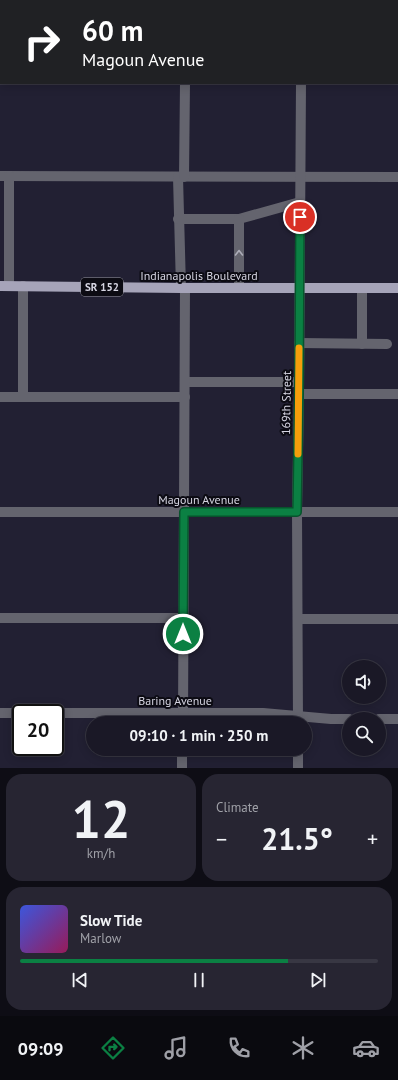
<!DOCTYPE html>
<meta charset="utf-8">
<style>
:root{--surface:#1a1826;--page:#272532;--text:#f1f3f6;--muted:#9fa0a7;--line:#383743;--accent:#0b8043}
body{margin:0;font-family:"PT Sans",sans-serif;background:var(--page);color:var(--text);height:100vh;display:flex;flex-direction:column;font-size:15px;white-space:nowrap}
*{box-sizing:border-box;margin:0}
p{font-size:13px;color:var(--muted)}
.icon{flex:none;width:22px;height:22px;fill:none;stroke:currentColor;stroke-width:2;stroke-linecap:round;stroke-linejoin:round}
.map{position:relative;height:768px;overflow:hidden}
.details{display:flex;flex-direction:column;gap:6px;padding:6px;background:#0e0d15;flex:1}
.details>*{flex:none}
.banner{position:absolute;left:0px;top:0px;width:398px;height:84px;box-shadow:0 2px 10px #0003,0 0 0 1px var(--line);background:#202124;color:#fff;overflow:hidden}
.buttons{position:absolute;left:342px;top:660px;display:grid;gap:8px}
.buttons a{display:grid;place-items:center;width:44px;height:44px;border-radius:50%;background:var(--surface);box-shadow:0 2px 10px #0003,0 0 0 1px var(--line);font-size:20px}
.speed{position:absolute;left:12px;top:704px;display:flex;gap:8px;font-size:20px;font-weight:700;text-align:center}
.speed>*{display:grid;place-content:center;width:52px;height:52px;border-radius:50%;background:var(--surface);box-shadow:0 2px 10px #0003,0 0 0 1px var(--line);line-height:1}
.speed .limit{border:2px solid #111;border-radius:6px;background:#fff;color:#111}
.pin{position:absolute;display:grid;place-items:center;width:34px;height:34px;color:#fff;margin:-17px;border:2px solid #fff;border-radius:50%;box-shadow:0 1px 4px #0007}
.me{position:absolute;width:44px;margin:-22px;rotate:0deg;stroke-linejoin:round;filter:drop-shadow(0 0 3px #0008)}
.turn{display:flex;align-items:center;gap:14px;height:84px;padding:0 16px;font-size:18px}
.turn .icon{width:52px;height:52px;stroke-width:2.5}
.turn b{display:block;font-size:28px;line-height:34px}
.big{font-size:30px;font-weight:800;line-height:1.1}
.details .tile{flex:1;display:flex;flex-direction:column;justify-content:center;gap:6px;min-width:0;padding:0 14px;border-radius:16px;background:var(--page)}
.details .dial{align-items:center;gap:0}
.dial b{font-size:52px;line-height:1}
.song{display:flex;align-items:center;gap:12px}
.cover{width:48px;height:48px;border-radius:6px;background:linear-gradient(135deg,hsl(230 70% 55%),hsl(330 70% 35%))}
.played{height:4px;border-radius:2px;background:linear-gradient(90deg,var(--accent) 75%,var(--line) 75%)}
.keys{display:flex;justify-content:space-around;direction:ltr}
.heat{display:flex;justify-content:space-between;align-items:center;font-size:22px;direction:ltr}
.details .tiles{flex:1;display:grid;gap:6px;grid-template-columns:1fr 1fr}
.tile:last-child{grid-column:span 2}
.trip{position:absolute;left:86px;top:716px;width:226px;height:40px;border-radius:20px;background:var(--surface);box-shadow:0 2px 10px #0003,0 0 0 1px var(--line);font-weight:800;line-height:40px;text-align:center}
.dock{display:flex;height:64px;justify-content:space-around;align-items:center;background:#0a0a0f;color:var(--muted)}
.dock .icon{width:28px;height:28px}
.dock .on{color:var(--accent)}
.dock b{font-size:18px;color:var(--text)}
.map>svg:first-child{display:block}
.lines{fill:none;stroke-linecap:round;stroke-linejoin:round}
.minor{stroke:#64646e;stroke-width:10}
.major{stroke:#a6a4b9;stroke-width:10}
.oneway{stroke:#adadb9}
.route-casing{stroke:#07532c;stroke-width:10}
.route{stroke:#0b8043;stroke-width:7}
.slow{stroke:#f59e0b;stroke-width:7}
.labels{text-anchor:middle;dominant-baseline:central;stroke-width:4;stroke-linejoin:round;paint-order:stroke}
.shield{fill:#0c0b13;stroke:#9998a3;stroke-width:1}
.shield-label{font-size:11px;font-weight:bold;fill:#d5d4e1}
.street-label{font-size:12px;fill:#d5d4e1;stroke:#0c0b13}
</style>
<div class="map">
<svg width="398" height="768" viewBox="0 0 398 768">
<rect width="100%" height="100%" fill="#222033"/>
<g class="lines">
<!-- minor -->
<g class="minor">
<path d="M185,0V1"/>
<path d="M302,1V0"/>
<path d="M0,66H1"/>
<path d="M397,67H398"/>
<path d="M0,176L398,177"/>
<path d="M178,177L181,288"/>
<path d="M184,177L185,83"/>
<path d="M178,219H239L300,202"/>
<path d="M9,286V176"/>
<path d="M23,286V397"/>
<path d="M239,288V219"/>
<path d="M362,288V344"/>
<path d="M299,343L387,344"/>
<path d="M185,382H299"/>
<path d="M299,394H398"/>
<path d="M0,397H185"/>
<path d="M0,512H398"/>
<path d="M0,618H183"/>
<path d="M298,619H398"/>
<path d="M0,713H263L331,719H349"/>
<path d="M379,719H398"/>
<path d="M183,723L185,288"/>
<path d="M298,723L297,512L299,394L301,83"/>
<path d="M298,749V768"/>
<path d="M182,768V749"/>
</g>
<!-- major -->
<path class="major" d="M0,286L181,288H398"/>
</g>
<!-- one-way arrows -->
<defs><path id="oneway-chevron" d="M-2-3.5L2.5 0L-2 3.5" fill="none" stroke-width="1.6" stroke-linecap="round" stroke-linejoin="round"/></defs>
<use class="oneway" href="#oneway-chevron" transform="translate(239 253) rotate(-90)"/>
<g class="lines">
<defs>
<path id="route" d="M183,634L184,512H297L299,394L300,217"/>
</defs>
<!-- route casing -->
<use href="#route" class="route-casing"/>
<!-- route -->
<use href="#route" class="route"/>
<!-- slow -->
<path class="slow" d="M298,454L299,348"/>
</g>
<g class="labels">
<!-- shield labels -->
<rect class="shield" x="81" y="278" width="42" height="18" rx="3"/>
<g class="shield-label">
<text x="102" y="287">SR 152</text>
</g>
<!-- street labels -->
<g class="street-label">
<text x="199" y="275">Indianapolis Boulevard</text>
<text transform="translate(286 403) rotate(-89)">169th Street</text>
<text x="199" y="499">Magoun Avenue</text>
<text x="175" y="700">Baring Avenue</text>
</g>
</g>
</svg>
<div class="buttons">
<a><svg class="icon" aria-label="sound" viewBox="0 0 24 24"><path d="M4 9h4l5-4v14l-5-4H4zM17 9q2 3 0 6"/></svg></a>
<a><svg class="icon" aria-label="search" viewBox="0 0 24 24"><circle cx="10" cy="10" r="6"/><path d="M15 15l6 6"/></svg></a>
</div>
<div class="speed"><div class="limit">20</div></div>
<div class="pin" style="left:300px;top:217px;background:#d93025"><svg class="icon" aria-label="arrive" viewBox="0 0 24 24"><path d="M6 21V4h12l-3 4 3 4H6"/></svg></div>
<svg class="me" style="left:183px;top:634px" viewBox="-20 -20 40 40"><circle r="17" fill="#0b8043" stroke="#fff" stroke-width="3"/><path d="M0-11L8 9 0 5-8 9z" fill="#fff"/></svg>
<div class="trip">09:10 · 1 min · 250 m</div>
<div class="banner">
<div class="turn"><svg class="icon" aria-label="right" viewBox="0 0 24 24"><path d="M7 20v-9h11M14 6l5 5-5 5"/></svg><div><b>60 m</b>Magoun Avenue</div></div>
</div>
</div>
<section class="details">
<div class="tiles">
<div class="tile dial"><b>12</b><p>km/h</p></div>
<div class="tile"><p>Climate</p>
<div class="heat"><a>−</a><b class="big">21.5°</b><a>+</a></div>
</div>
<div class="tile">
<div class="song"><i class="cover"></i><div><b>Slow Tide</b><p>Marlow</p></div></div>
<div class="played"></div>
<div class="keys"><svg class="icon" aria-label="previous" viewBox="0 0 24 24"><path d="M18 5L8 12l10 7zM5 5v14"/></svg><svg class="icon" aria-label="pause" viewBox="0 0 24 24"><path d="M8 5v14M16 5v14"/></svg><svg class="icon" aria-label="next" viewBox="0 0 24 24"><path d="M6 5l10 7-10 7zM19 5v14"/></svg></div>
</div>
</div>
</section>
<nav class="dock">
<b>09:09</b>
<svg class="icon on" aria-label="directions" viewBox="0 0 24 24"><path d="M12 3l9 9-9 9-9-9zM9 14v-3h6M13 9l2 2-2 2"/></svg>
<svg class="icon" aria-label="music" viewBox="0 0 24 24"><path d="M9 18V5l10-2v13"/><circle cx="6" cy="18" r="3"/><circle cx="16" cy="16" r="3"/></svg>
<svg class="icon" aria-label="phone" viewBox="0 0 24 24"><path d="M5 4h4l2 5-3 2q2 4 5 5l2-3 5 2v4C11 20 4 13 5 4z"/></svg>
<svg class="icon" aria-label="climate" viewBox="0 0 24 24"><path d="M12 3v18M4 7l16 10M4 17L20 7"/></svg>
<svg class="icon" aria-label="car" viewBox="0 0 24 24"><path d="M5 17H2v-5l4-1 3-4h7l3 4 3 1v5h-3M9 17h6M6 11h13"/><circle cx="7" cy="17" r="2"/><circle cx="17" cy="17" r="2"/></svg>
</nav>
